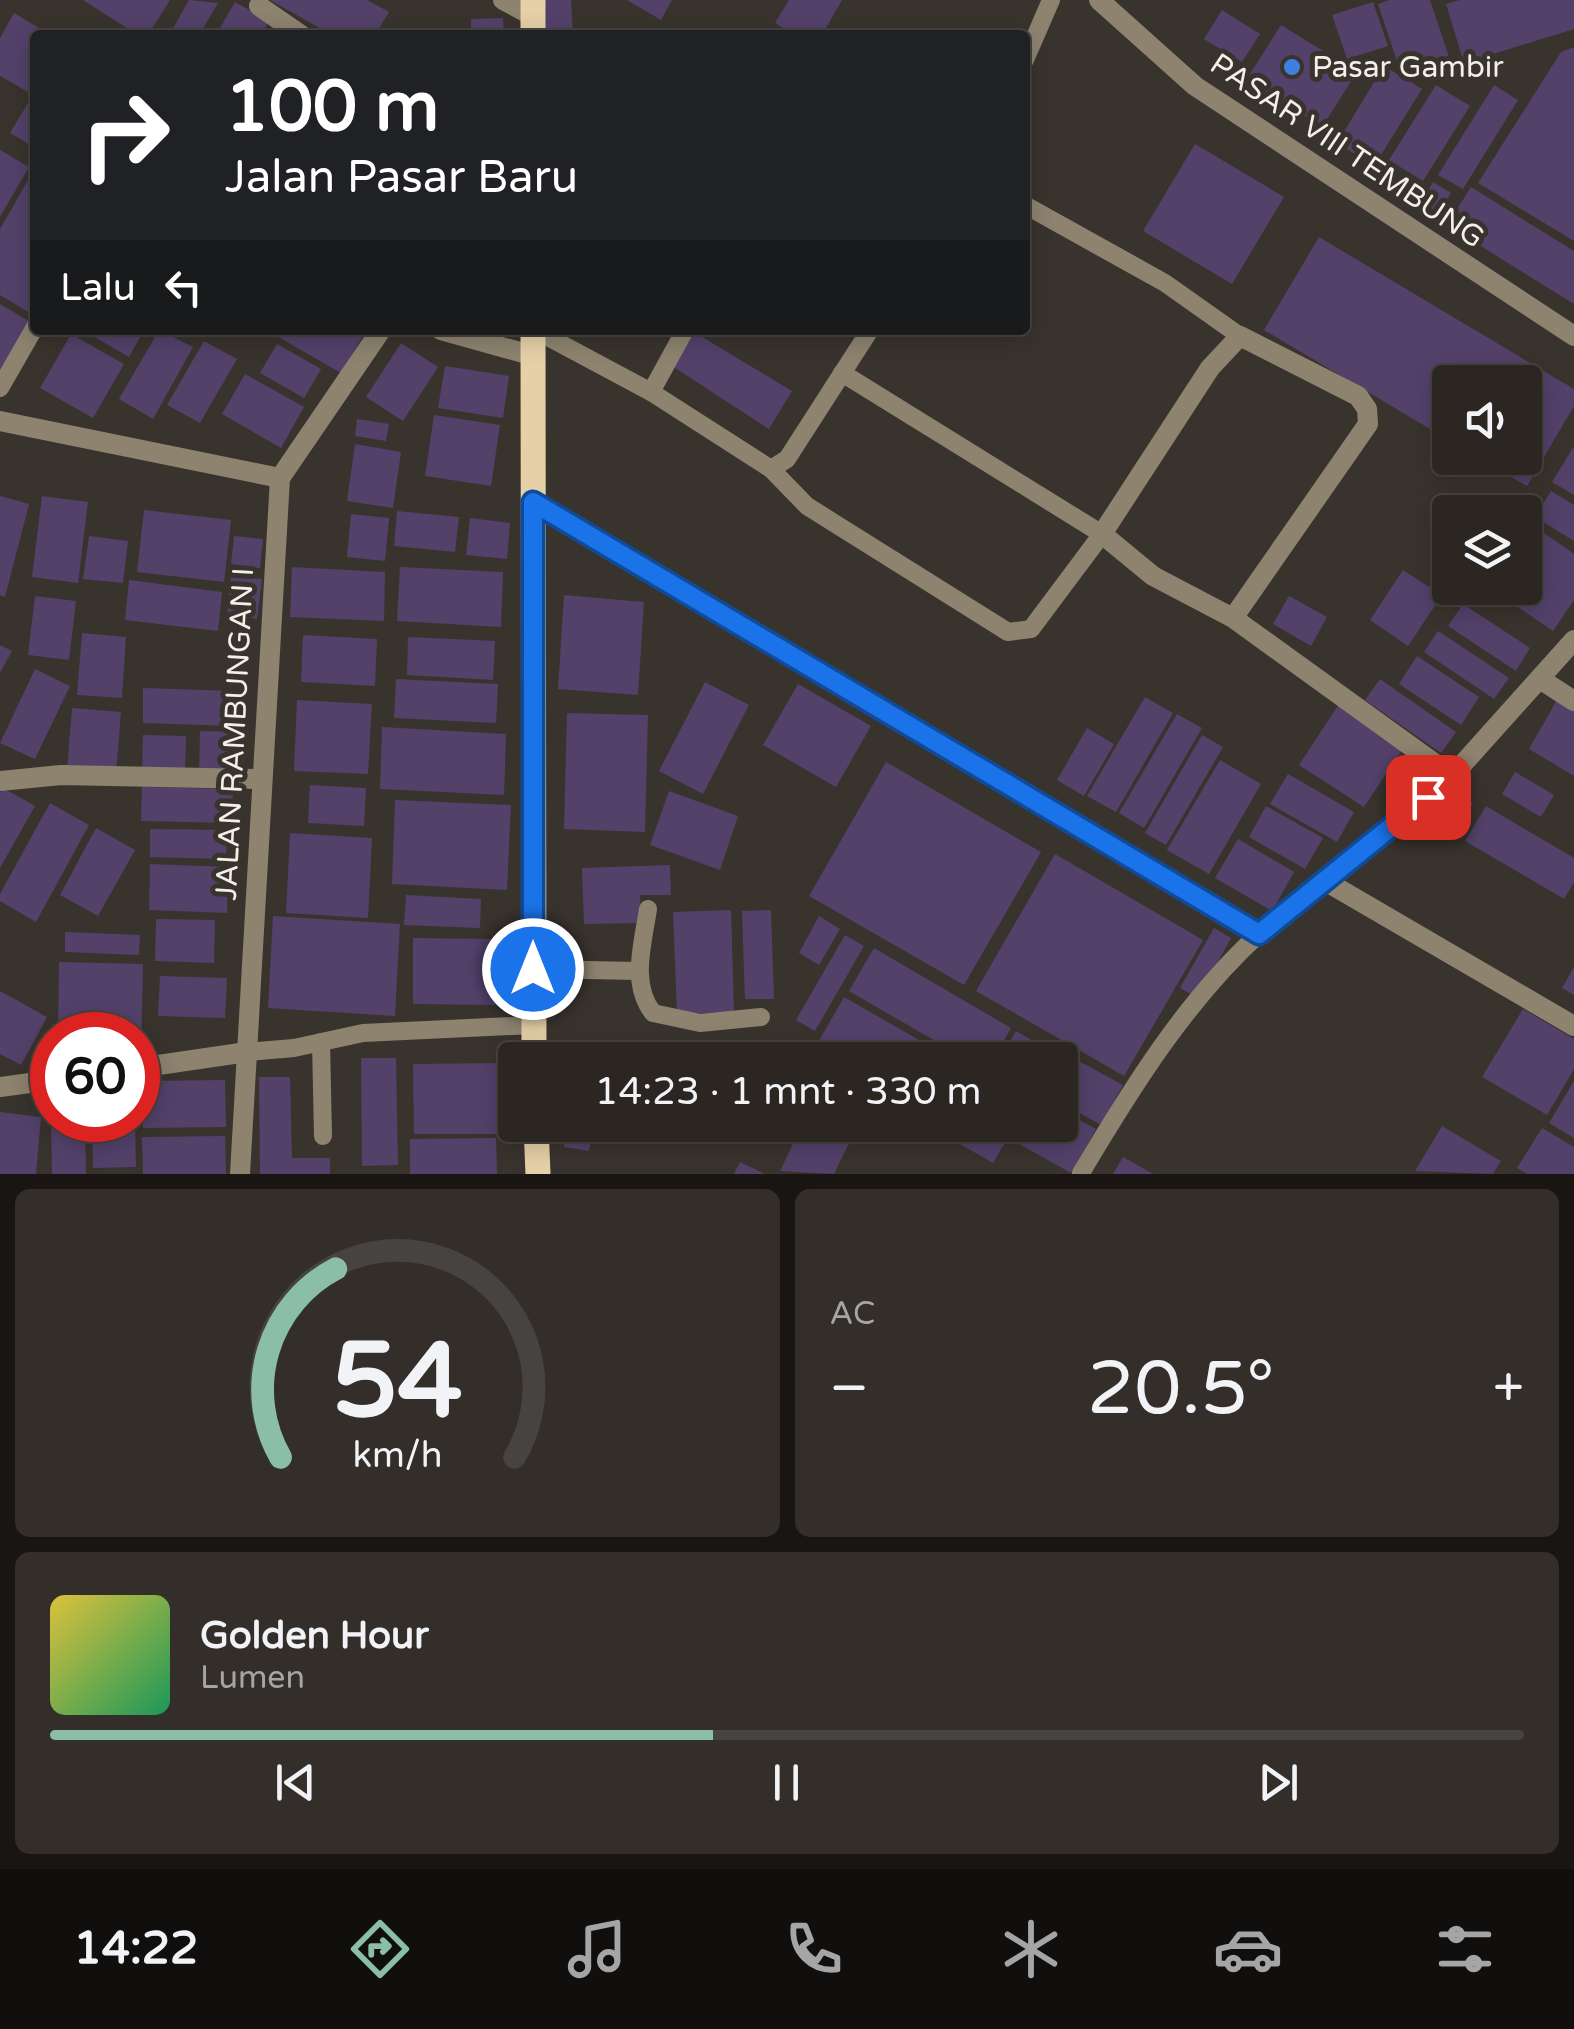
<!DOCTYPE html>
<html lang="id">
<meta charset="utf-8">
<style>
:root{--surface:#2b2622;--page:#332e2a;--text:#f1f3f6;--muted:#a6a5a5;--line:#474340;--accent:#8abfa5}
body{margin:0;font-family:"Varela Round",sans-serif;background:var(--page);color:var(--text);height:100vh;display:flex;flex-direction:column;font-size:38px;white-space:nowrap}
*{box-sizing:border-box;margin:0}
p{font-size:32px;color:var(--muted)}
.icon{flex:none;width:55px;height:55px;fill:none;stroke:currentColor;stroke-width:2;stroke-linecap:round;stroke-linejoin:round}
.map{position:relative;height:1174px;overflow:hidden}
.drawer{display:flex;flex-direction:column;gap:15px;padding:15px;background:#181513;flex:1}
.drawer>*{flex:none}
.banner{position:absolute;left:30px;top:30px;width:1000px;height:305px;border-radius:10px;box-shadow:0 5px 25px #0003,0 0 0 2px var(--line);background:#202124;color:#fff;overflow:hidden}
.buttons{position:absolute;left:1432px;top:365px;display:grid;gap:20px}
.buttons a{display:grid;place-items:center;width:110px;height:110px;border-radius:10px;background:var(--surface);box-shadow:0 5px 25px #0003,0 0 0 2px var(--line);font-size:50px}
.speed{position:absolute;left:30px;top:1012px;display:flex;gap:20px;font-size:50px;font-weight:700;text-align:center}
.speed>*{display:grid;place-content:center;width:130px;height:130px;border-radius:50%;background:var(--surface);box-shadow:0 5px 25px #0003,0 0 0 2px var(--line);line-height:1}
.speed .limit{border:15px solid #d22;background:#fff;color:#111}
.pin{position:absolute;display:grid;place-items:center;width:85px;height:85px;color:#fff;margin:-42px;border-radius:20px;box-shadow:0 5px 15px #0006}
.me{position:absolute;width:110px;margin:-55px;rotate:0deg;stroke-linejoin:round;filter:drop-shadow(0 0 8px #0008)}
.turn{display:flex;align-items:center;gap:35px;height:210px;padding:0 30px;font-size:45px}
.turn .icon{width:130px;height:130px;stroke-width:2.5}
.turn b{display:block;font-size:70px;line-height:85px}
.then{display:flex;align-items:center;height:95px;padding:0 30px;background:#0003;gap:20px;font-size:38px}
.big{font-size:75px;font-weight:600;line-height:1.1}
.drawer .widget{flex:1;display:flex;flex-direction:column;justify-content:center;gap:15px;min-width:0;padding:0 35px;border-radius:15px;background:var(--page)}
.drawer .dial{align-items:center;gap:0}
.dial svg{height:260px;overflow:visible;fill:none;stroke:var(--line);stroke-width:7;stroke-linecap:round;text-anchor:middle}
.dial text{fill:var(--text);stroke:none}
.song{display:flex;align-items:center;gap:30px}
.cover{width:120px;height:120px;border-radius:15px;background:linear-gradient(135deg,hsl(50 70% 55%),hsl(150 70% 35%))}
.played{height:10px;border-radius:5px;background:linear-gradient(90deg,var(--accent) 45%,var(--line) 45%)}
.keys{display:flex;justify-content:space-around;direction:ltr}
.heat{display:flex;justify-content:space-between;align-items:center;font-size:55px;direction:ltr}
.drawer .tiles{flex:1;display:grid;gap:15px;grid-template-columns:1fr 1fr}
.widget:last-child{grid-column:span 2}
.trip{position:absolute;left:498px;top:1042px;width:580px;height:100px;border-radius:10px;background:var(--surface);box-shadow:0 5px 25px #0003,0 0 0 2px var(--line);font-weight:600;line-height:100px;text-align:center}
.tab-bar{display:flex;height:160px;justify-content:space-around;align-items:center;background:#110f0e;color:var(--muted)}
.tab-bar .icon{width:70px;height:70px}
.tab-bar .current{color:var(--accent)}
.tab-bar b{font-size:45px;color:var(--text)}
.map>svg:first-child{display:block}
.building{fill:#53416a}
.lines{fill:none;stroke-linecap:round;stroke-linejoin:round}
.lane{stroke:#8d836f;stroke-width:18}
.street{stroke:#8d836f;stroke-width:20}
.primary{stroke:#e5d0a7;stroke-width:25}
.route-casing{stroke:#114b97;stroke-width:25}
.route{stroke:#1a73e8;stroke-width:18}
.shop-dot{fill:#3f7fe0;stroke:#39332d;stroke-width:4}
.labels{text-anchor:middle;dominant-baseline:central;stroke-width:10;stroke-linejoin:round;paint-order:stroke}
.poi-label{font-size:30px;fill:#f3efeb;stroke:#39332d;text-anchor:start}
.street-label{font-size:30px;fill:#f3efeb;stroke:#39332d}
</style>
<div class="map">
<svg width="1574" height="1174" viewBox="0 0 1574 1174">
<rect width="100%" height="100%" fill="#39332d"/>
<!-- building -->
<g class="building">
<path d="M83,0H170L148,35H138Z"/>
<path d="M189,0L218,3L199,35H176L171,32Z"/>
<path d="M270,0H367L389,12L375,35H332Z"/>
<path d="M544,0H571L573,35H545Z"/>
<path d="M627,0H672L661,20Z"/>
<path d="M789,0H842L822,35H795L775,23Z"/>
<path d="M1389,0H1430L1449,57L1401,73L1378,4Z"/>
<path d="M1460,0H1574V29L1464,63L1446,4Z"/>
<path d="M235,2L269,21L261,35H216Z"/>
<path d="M1373,2L1388,46L1347,59L1332,15Z"/>
<path d="M1222,10L1260,34L1242,62L1204,39Z"/>
<path d="M14,13L51,35H35V96L0,76V38Z"/>
<path d="M503,18L504,35H471V19Z"/>
<path d="M1281,25L1357,72L1322,127L1246,80Z"/>
<path d="M1574,47V241L1478,183L1561,52Z"/>
<path d="M1384,66L1422,89L1374,166L1337,143Z"/>
<path d="M1436,85L1470,106L1423,181L1389,160Z"/>
<path d="M1494,85L1518,100L1463,189L1438,175Z"/>
<path d="M31,98L35,100L34,147L10,133Z"/>
<path d="M1195,144L1284,197L1232,284L1143,231Z"/>
<path d="M0,150L29,167L0,217Z"/>
<path d="M35,168V316L0,295V229Z"/>
<path d="M1433,182L1451,193L1439,213L1421,202Z"/>
<path d="M1471,187L1574,251V304L1447,225Z"/>
<path d="M1319,237L1574,389V406L1527,486L1478,458H1525V382H1450V441L1264,330Z"/>
<path d="M0,304L34,324L0,382Z"/>
<path d="M82,330H144L129,357Z"/>
<path d="M159,330L193,347L153,419L119,399Z"/>
<path d="M266,330H353L363,336L341,373Z"/>
<path d="M694,332L792,391L769,429L672,366Z"/>
<path d="M71,334L124,364L93,418L40,388Z"/>
<path d="M204,341L237,359L200,423L167,405Z"/>
<path d="M401,343L438,367L403,421L366,397Z"/>
<path d="M277,344L321,369L304,398L260,373Z"/>
<path d="M445,366L509,376L503,418L438,408Z"/>
<path d="M245,374L304,407L281,448L222,414Z"/>
<path d="M434,415L500,425L491,486L425,476Z"/>
<path d="M357,419L389,424L386,441L355,436Z"/>
<path d="M355,444L401,452L393,508L347,501Z"/>
<path d="M1574,446V495L1552,482Z"/>
<path d="M1551,491L1574,505V541L1535,517Z"/>
<path d="M0,496L29,504L5,597L0,595Z"/>
<path d="M42,496L88,502L78,583L32,577Z"/>
<path d="M144,510L231,520L224,582L137,572Z"/>
<path d="M397,511L459,517L455,552L394,546Z"/>
<path d="M351,514L389,518L385,561L347,557Z"/>
<path d="M470,518L510,523L507,559L466,555Z"/>
<path d="M1527,521L1574,554V600L1553,631L1490,588H1525Z"/>
<path d="M89,536L128,541L123,583L83,579Z"/>
<path d="M234,536L263,539L260,568L231,564Z"/>
<path d="M292,567L385,572L384,621L290,617Z"/>
<path d="M400,567L503,572L501,627L397,621Z"/>
<path d="M1403,570L1442,595L1408,646L1370,620Z"/>
<path d="M231,576L262,579L257,619L227,615Z"/>
<path d="M129,580L222,592L218,631L125,620Z"/>
<path d="M564,595L644,602L638,695L558,689Z"/>
<path d="M35,596L76,601L69,660L28,655Z"/>
<path d="M1289,596L1327,617L1311,646L1273,624Z"/>
<path d="M1463,604L1530,648L1516,671L1448,626Z"/>
<path d="M1438,631L1509,678L1494,699L1424,652Z"/>
<path d="M82,633L126,637L122,698L77,695Z"/>
<path d="M303,635L377,639L375,686L301,682Z"/>
<path d="M408,637L495,641L493,680L407,675Z"/>
<path d="M0,645L12,651L0,673Z"/>
<path d="M1417,656L1479,697L1461,725L1399,684Z"/>
<path d="M35,669L70,686L35,759L0,743Z"/>
<path d="M396,679L498,684L496,723L394,718Z"/>
<path d="M1380,679L1456,732L1441,753L1365,700Z"/>
<path d="M705,682L749,705L703,794L659,771Z"/>
<path d="M798,684L871,726L836,787L763,745Z"/>
<path d="M143,688L233,691L232,726L143,723Z"/>
<path d="M1145,697L1173,713L1116,812L1087,796Z"/>
<path d="M1558,698L1574,708V776L1529,749Z"/>
<path d="M297,700L372,704L368,774L294,771Z"/>
<path d="M1339,704L1404,747L1364,807L1299,765Z"/>
<path d="M72,708L121,712L116,774L67,770Z"/>
<path d="M567,713L648,715L645,832L564,829Z"/>
<path d="M1177,714L1202,728L1144,828L1119,813Z"/>
<path d="M382,727L506,734L504,795L380,789Z"/>
<path d="M1087,728L1114,744L1084,796L1057,780Z"/>
<path d="M200,731L244,732L243,776L199,775Z"/>
<path d="M143,735L186,736L185,774L142,772Z"/>
<path d="M1202,735L1223,747L1166,845L1145,833Z"/>
<path d="M1220,760L1261,784L1209,874L1167,850Z"/>
<path d="M886,762L1041,852L964,985L809,896Z"/>
<path d="M1515,772L1554,795L1541,817L1502,794Z"/>
<path d="M1288,774L1354,812L1337,842L1270,804Z"/>
<path d="M310,785L366,788L364,826L308,823Z"/>
<path d="M142,787L233,789L232,823L141,821Z"/>
<path d="M3,788L35,806L0,868V793Z"/>
<path d="M669,791L738,816L720,870L650,845Z"/>
<path d="M1453,791L1473,803L1457,832L1437,819Z"/>
<path d="M395,800L511,805L507,890L392,884Z"/>
<path d="M50,803L89,825L36,922L0,901V894Z"/>
<path d="M1266,806L1323,838L1305,869L1249,837Z"/>
<path d="M1486,806L1574,858V882L1564,899L1465,841Z"/>
<path d="M96,828L135,850L98,916L60,895Z"/>
<path d="M150,829L227,830L226,859L150,857Z"/>
<path d="M290,833L372,838L368,918L286,913Z"/>
<path d="M1238,839L1294,872L1272,911L1215,878Z"/>
<path d="M1055,854L1203,940L1124,1076L976,991Z"/>
<path d="M150,864L228,867L227,913L149,910Z"/>
<path d="M670,865L671,895H640L641,923L584,924L582,868Z"/>
<path d="M406,895L481,899L480,928L404,925Z"/>
<path d="M731,910L734,1012L677,1014L673,912Z"/>
<path d="M771,910L774,999H745L742,911Z"/>
<path d="M273,916L400,924L395,1016L268,1008Z"/>
<path d="M819,916L840,929L819,965L799,953Z"/>
<path d="M156,919L215,920L214,963L155,961Z"/>
<path d="M1214,928L1231,938L1198,998L1180,988Z"/>
<path d="M65,932L140,935L139,955L65,952Z"/>
<path d="M845,935L864,946L815,1031L796,1020Z"/>
<path d="M413,938L496,939L495,1005L413,1004Z"/>
<path d="M874,948L1011,1028L993,1060H968L849,991Z"/>
<path d="M59,962L143,964L141,1051L138,1035H58Z"/>
<path d="M1574,967V995L1562,988Z"/>
<path d="M160,976L227,978L225,1018L158,1016Z"/>
<path d="M0,991L47,1017L21,1065L0,1054Z"/>
<path d="M844,997L954,1060H808Z"/>
<path d="M1523,1009L1574,1039V1069L1547,1115L1482,1077Z"/>
<path d="M1016,1031L1056,1054L1052,1060H999Z"/>
<path d="M776,1041L777,1060H730L729,1043Z"/>
<path d="M1062,1052L1123,1085L1101,1125L1060,1102L1057,1060Z"/>
<path d="M361,1058H396L398,1165L362,1166Z"/>
<path d="M503,1063L505,1134H414L413,1064Z"/>
<path d="M259,1077H290L292,1158H330V1174H260Z"/>
<path d="M225,1080L226,1127L143,1128V1081Z"/>
<path d="M1574,1081V1138L1549,1123Z"/>
<path d="M1060,1109L1096,1129L1071,1173L1012,1140L1020,1125H1060Z"/>
<path d="M0,1112L41,1117L36,1174H0Z"/>
<path d="M51,1120H85L86,1174H52Z"/>
<path d="M92,1120H135L136,1167L93,1168Z"/>
<path d="M567,1125H593L589,1151L564,1147Z"/>
<path d="M802,1125H838L854,1133L834,1174L780,1171Z"/>
<path d="M918,1125H952L943,1140Z"/>
<path d="M961,1125H1015L993,1163L953,1140Z"/>
<path d="M1442,1126L1501,1161L1493,1174L1415,1171Z"/>
<path d="M1542,1128L1574,1147V1174H1527L1517,1168Z"/>
<path d="M225,1136L226,1174H143L142,1137Z"/>
<path d="M496,1138L497,1174H410V1139Z"/>
<path d="M1123,1157L1153,1174H1113Z"/>
<path d="M740,1162L765,1174H734Z"/>
</g>
<g class="lines">
<!-- lane -->
<g class="lane">
<path d="M1025,60L1051,0"/>
<path d="M1025,205L1165,283L1240,336"/>
<path d="M535,330L651,392L771,469L787,459L870,330"/>
<path d="M0,388L35,327"/>
<path d="M651,392L685,330"/>
<path d="M771,469L807,506L1008,632L1031,629L1102,534L842,373"/>
<path d="M533,502L1259,934"/>
<path d="M648,909C643,944 630,983 653,1013L700,1023L761,1017"/>
<path d="M533,969L639,971"/>
<path d="M321,1042L323,1136"/>
<path d="M247,1052L294,1048L363,1033L533,1025"/>
<path d="M1081,1173C1131,1089 1186,1000 1260,933C1280,915 1305,899 1327,882"/>
</g>
<!-- street -->
<g class="street">
<path d="M503,0L533,16"/>
<path d="M1099,0L1195,86L1574,336"/>
<path d="M259,6L301,35"/>
<path d="M441,330L534,356"/>
<path d="M0,421L280,478"/>
<path d="M1233,618L1368,424L1367,409L1358,396L1240,336L1210,368L1102,534L1153,576L1233,618L1452,776"/>
<path d="M1574,640L1452,776L1327,882L1574,1026"/>
<path d="M1540,679L1574,701"/>
<path d="M0,781L61,775L261,779"/>
<path d="M138,1068L247,1052"/>
<path d="M0,1087L52,1080"/>
<path d="M240,1174L280,478L381,330"/>
</g>
<!-- primary -->
<g class="primary">
<path d="M533,35V0"/>
<path d="M533,330L534,1060"/>
<path d="M536,1125L538,1174"/>
</g>
</g>
<g class="lines">
<defs>
<path id="route" d="M533,969V502L1259,934L1428,797"/>
</defs>
<!-- route casing -->
<use href="#route" class="route-casing"/>
<!-- route -->
<use href="#route" class="route"/>
</g>
<!-- markers -->
<circle class="shop-dot" cx="1292" cy="67" r="10"/>
<g class="labels">
<!-- poi labels -->
<g class="poi-label">
<text x="1312" y="67">Pasar Gambir</text>
</g>
<!-- street labels -->
<g class="street-label">
<text transform="translate(1347 151) rotate(34)">PASAR VIII TEMBUNG</text>
<text transform="translate(235 734) rotate(-87)">JALAN RAMBUNGAN I</text>
</g>
</g>
</svg>
<div class="buttons">
<a><svg class="icon" aria-label="sound" viewBox="0 0 24 24"><path d="M4 9h4l5-4v14l-5-4H4zM17 9q2 3 0 6"/></svg></a>
<a><svg class="icon" aria-label="layers" viewBox="0 0 24 24"><path d="M12 4l9 5-9 5-9-5zM3 14l9 5 9-5"/></svg></a>
</div>
<div class="speed"><div class="limit">60</div></div>
<div class="pin" style="left:1428px;top:797px;background:#d93025"><svg class="icon" aria-label="arrive" viewBox="0 0 24 24"><path d="M6 21V4h12l-3 4 3 4H6"/></svg></div>
<svg class="me" style="left:533px;top:969px" viewBox="-20 -20 40 40"><circle r="17" fill="#1a73e8" stroke="#fff" stroke-width="3"/><path d="M0-11L8 9 0 5-8 9z" fill="#fff"/></svg>
<div class="trip">14:23 · 1 mnt · 330 m</div>
<div class="banner">
<div class="turn"><svg class="icon" aria-label="right" viewBox="0 0 24 24"><path d="M7 20v-9h11M14 6l5 5-5 5"/></svg><div><b>100 m</b>Jalan Pasar Baru</div></div>
<div class="then">Lalu<svg class="icon" aria-label="left" viewBox="0 0 24 24"><path d="M17 20v-9H6M10 6l-5 5 5 5"/></svg></div>
</div>
</div>
<section class="drawer">
<div class="tiles">
<div class="widget dial"><svg viewBox="0 0 100 80">
<path d="M14 69A42 42 0 1 1 86 69"/>
<path d="M14 69A42 42 0 0 1 31 11" stroke="#8abfa5"/>
<text x="50" y="56" font-size="32" font-weight="700">54</text>
<text x="50" y="72" font-size="11">km/h</text>
</svg></div>
<div class="widget"><p>AC</p>
<div class="heat"><a>−</a><b class="big">20.5°</b><a>+</a></div>
</div>
<div class="widget">
<div class="song"><i class="cover"></i><div><b>Golden Hour</b><p>Lumen</p></div></div>
<div class="played"></div>
<div class="keys"><svg class="icon" aria-label="previous" viewBox="0 0 24 24"><path d="M18 5L8 12l10 7zM5 5v14"/></svg><svg class="icon" aria-label="pause" viewBox="0 0 24 24"><path d="M8 5v14M16 5v14"/></svg><svg class="icon" aria-label="next" viewBox="0 0 24 24"><path d="M6 5l10 7-10 7zM19 5v14"/></svg></div>
</div>
</div>
</section>
<nav class="tab-bar">
<b>14:22</b>
<svg class="icon current" aria-label="directions" viewBox="0 0 24 24"><path d="M12 3l9 9-9 9-9-9zM9 14v-3h6M13 9l2 2-2 2"/></svg>
<svg class="icon" aria-label="music" viewBox="0 0 24 24"><path d="M9 18V5l10-2v13"/><circle cx="6" cy="18" r="3"/><circle cx="16" cy="16" r="3"/></svg>
<svg class="icon" aria-label="phone" viewBox="0 0 24 24"><path d="M5 4h4l2 5-3 2q2 4 5 5l2-3 5 2v4C11 20 4 13 5 4z"/></svg>
<svg class="icon" aria-label="climate" viewBox="0 0 24 24"><path d="M12 3v18M4 7l16 10M4 17L20 7"/></svg>
<svg class="icon" aria-label="car" viewBox="0 0 24 24"><path d="M5 17H2v-5l4-1 3-4h7l3 4 3 1v5h-3M9 17h6M6 11h13"/><circle cx="7" cy="17" r="2"/><circle cx="17" cy="17" r="2"/></svg>
<svg class="icon" aria-label="filters" viewBox="0 0 24 24"><path d="M4 7h16M4 17h16"/><circle cx="9" cy="7" r="2"/><circle cx="15" cy="17" r="2"/></svg>
</nav>
